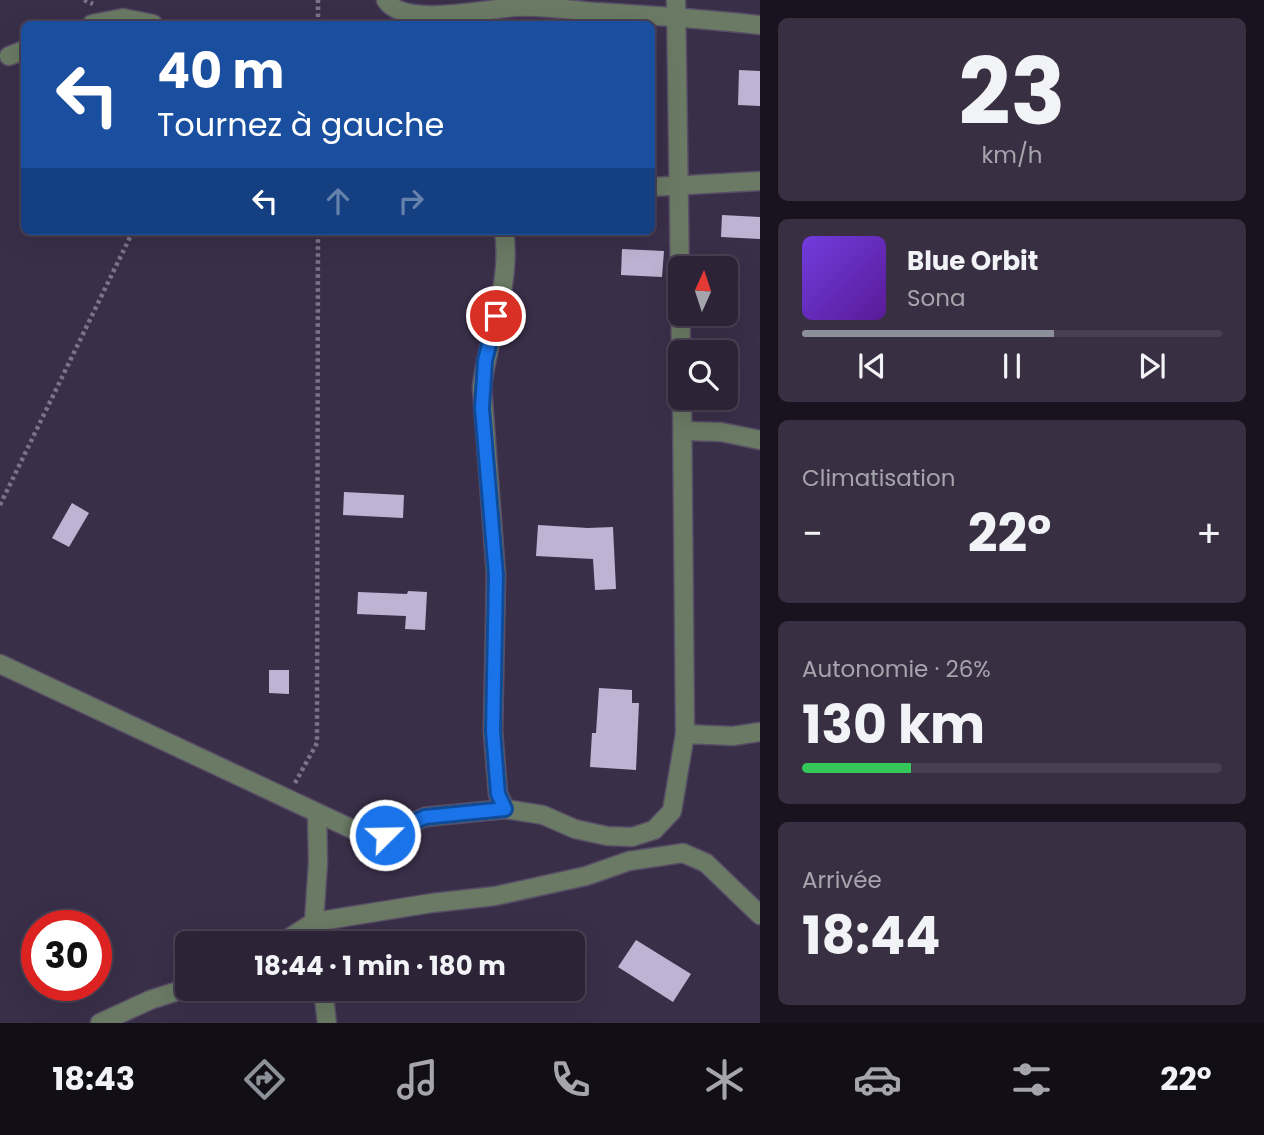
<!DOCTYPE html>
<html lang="fr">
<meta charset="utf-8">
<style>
:root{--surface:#2c2337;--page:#382f42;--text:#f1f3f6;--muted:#a6a4ad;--line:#484052;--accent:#8c9099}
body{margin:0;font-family:Poppins,sans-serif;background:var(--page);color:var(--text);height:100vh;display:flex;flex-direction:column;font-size:26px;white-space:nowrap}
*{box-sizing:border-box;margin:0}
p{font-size:23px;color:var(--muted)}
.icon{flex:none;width:38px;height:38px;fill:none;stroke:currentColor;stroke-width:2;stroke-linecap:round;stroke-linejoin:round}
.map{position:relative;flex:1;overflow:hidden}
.drawer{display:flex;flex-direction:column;gap:18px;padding:18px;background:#18131e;width:504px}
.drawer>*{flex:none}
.top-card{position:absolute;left:21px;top:21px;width:634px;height:214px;border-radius:10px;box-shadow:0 7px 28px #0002,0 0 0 2px var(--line);background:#1a4fa0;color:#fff;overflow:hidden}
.needle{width:46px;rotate:3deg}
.buttons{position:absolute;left:668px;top:256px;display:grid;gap:14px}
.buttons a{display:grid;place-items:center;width:70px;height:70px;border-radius:10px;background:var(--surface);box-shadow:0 7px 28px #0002,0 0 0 2px var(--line);font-size:35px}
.speed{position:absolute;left:21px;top:910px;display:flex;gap:14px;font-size:35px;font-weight:700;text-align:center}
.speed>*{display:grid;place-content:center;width:91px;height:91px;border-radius:50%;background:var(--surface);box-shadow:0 7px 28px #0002,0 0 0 2px var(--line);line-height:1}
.speed .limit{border:10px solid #d22;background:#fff;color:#111}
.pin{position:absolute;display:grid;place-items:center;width:60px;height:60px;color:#fff;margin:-30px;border:4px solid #fff;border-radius:50%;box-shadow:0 2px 7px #0007}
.me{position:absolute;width:77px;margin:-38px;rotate:67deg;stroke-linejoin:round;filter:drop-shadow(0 0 5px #0008)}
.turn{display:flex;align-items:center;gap:24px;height:147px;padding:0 21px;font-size:32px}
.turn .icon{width:91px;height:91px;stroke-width:2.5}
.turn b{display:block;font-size:49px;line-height:60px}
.lanes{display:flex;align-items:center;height:66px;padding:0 21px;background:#0003;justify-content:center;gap:35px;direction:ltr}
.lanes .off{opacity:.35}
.big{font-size:52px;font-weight:700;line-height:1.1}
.drawer .widget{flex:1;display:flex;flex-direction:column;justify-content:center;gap:10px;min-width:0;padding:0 24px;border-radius:10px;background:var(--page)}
.drawer .dial{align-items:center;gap:0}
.dial b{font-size:91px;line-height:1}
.song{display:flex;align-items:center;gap:21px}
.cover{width:84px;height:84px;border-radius:10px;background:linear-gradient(135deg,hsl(260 70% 55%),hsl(270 70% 35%))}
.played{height:7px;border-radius:4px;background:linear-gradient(90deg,var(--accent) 60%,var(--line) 60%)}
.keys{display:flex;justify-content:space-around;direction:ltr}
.heat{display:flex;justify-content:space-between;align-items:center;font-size:38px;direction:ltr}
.charge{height:10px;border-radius:5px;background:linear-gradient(90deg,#34c759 26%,var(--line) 0)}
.trip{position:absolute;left:175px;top:931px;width:410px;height:70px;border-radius:10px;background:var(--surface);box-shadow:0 7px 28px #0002,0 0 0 2px var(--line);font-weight:700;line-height:70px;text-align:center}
.dock{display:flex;height:112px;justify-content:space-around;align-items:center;background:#120e16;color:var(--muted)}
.dock .icon{width:49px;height:49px}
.dock .on{color:var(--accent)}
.dock b{font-size:32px;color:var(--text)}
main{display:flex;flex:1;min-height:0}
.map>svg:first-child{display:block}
.building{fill:#bfb3d3}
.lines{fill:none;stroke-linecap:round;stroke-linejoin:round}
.street-casing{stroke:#584e66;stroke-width:21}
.path{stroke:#7c7389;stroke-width:4.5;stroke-dasharray:3.5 3.5;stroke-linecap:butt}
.street{stroke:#6a7a64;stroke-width:18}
.route-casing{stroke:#114b97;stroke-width:18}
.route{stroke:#1a73e8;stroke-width:12}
</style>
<main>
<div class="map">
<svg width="760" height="1023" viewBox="0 0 760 1023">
<rect width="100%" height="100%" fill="#3a2f49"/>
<!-- building -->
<g class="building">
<path d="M739,70L760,71V106L738,105Z"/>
<path d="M722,215L760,217V239L721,237Z"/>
<path d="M622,249L664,251L662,277L621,275Z"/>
<path d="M344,492L404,495L403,518L343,515Z"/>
<path d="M72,503L89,513L69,547L52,538Z"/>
<path d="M538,525L588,528L613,527L616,589L595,590L593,559L536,556Z"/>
<path d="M408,591L427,592L425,630L405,629L406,616L357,614L358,592L407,594Z"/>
<path d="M269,670H289V694L269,693Z"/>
<path d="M599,688L632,690V703H639L636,770L590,767L592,733H596Z"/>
<path d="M636,940L691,974L673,1002L618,967Z"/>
</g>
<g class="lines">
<defs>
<g id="street">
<path d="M386,0C403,28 487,9 515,7C541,5 569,10 595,12C650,15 705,19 760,25"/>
<path d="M676,0L681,352"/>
<path d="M92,24L123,18L153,24"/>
<path d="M9,56L24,50"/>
<path d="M651,187L760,181"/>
<path d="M504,231C512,284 488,335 482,387L496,575L493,731L498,794L505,809"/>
<path d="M682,397L685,734"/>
<path d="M683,431L721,432L760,440"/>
<path d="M0,664L367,836L385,835L425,817L505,809L543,815L575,829L607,836L632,837L654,830L672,811L685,734L733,736L760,732"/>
<path d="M281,943L314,922L318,862L317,813"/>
<path d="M317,943L314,922L432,903L495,896L586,876L629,861L683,853L706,863L760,915"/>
<path d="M323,989L327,1023"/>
<path d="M100,1023L150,1000L187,988"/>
</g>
</defs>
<!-- street casing -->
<use href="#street" class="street-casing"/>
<!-- path -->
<g class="path">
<path d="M84,0L93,4"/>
<path d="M318,24V0"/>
<path d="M0,505L133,231"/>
<path d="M295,783L317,743L318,231"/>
</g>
<!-- street -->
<use href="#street" class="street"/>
</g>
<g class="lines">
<defs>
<path id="route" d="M385,835L425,817L505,809L498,794L493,731L496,575L482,408L485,361L496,316"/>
</defs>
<!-- route casing -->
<use href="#route" class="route-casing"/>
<!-- route -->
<use href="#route" class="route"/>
</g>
</svg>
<div class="buttons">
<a><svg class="needle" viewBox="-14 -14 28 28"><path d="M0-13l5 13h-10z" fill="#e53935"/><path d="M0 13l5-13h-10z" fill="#a6a4ad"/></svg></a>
<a><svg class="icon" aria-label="search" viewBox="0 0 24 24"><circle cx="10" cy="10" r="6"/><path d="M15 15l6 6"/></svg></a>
</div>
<div class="speed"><div class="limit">30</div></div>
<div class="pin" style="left:496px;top:316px;background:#d93025"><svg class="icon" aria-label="arrive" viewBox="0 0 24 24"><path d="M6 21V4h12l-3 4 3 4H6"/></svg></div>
<svg class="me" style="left:385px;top:835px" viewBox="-20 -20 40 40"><circle r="17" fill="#1a73e8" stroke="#fff" stroke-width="3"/><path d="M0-11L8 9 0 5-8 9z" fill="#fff"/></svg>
<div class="trip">18:44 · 1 min · 180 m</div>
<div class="top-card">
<div class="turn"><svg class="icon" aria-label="left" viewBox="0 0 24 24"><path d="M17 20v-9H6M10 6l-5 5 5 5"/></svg><div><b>40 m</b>Tournez à gauche</div></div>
<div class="lanes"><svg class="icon" aria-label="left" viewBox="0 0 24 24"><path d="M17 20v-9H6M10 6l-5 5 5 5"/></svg><svg class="icon off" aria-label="ahead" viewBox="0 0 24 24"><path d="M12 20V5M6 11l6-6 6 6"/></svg><svg class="icon off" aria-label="right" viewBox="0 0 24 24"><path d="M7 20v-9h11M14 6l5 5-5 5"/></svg></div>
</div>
</div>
<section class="drawer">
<div class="widget dial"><b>23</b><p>km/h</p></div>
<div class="widget">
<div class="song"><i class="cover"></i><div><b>Blue Orbit</b><p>Sona</p></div></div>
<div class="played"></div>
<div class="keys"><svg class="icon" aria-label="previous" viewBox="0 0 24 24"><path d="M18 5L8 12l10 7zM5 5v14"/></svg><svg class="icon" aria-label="pause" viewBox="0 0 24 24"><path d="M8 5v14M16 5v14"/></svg><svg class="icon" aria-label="next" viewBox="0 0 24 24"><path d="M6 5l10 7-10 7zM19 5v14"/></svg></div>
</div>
<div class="widget"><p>Climatisation</p>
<div class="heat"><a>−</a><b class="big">22°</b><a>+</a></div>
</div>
<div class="widget"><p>Autonomie · 26%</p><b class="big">130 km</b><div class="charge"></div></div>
<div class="widget"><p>Arrivée</p><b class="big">18:44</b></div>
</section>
</main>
<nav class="dock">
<b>18:43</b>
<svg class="icon on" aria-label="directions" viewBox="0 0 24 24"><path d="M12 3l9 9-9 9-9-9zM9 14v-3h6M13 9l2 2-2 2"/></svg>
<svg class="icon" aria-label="music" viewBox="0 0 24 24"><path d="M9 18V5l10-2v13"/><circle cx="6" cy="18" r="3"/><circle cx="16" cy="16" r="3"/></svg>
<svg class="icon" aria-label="phone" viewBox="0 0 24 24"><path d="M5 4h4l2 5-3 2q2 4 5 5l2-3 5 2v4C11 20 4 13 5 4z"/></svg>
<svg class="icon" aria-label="climate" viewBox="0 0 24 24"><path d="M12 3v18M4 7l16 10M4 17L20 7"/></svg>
<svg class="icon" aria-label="car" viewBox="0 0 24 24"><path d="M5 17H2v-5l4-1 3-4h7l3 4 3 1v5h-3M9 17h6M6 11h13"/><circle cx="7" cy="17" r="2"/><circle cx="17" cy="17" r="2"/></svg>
<svg class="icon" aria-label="filters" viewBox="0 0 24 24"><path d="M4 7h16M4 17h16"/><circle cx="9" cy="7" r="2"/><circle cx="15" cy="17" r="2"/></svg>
<b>22°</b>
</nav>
